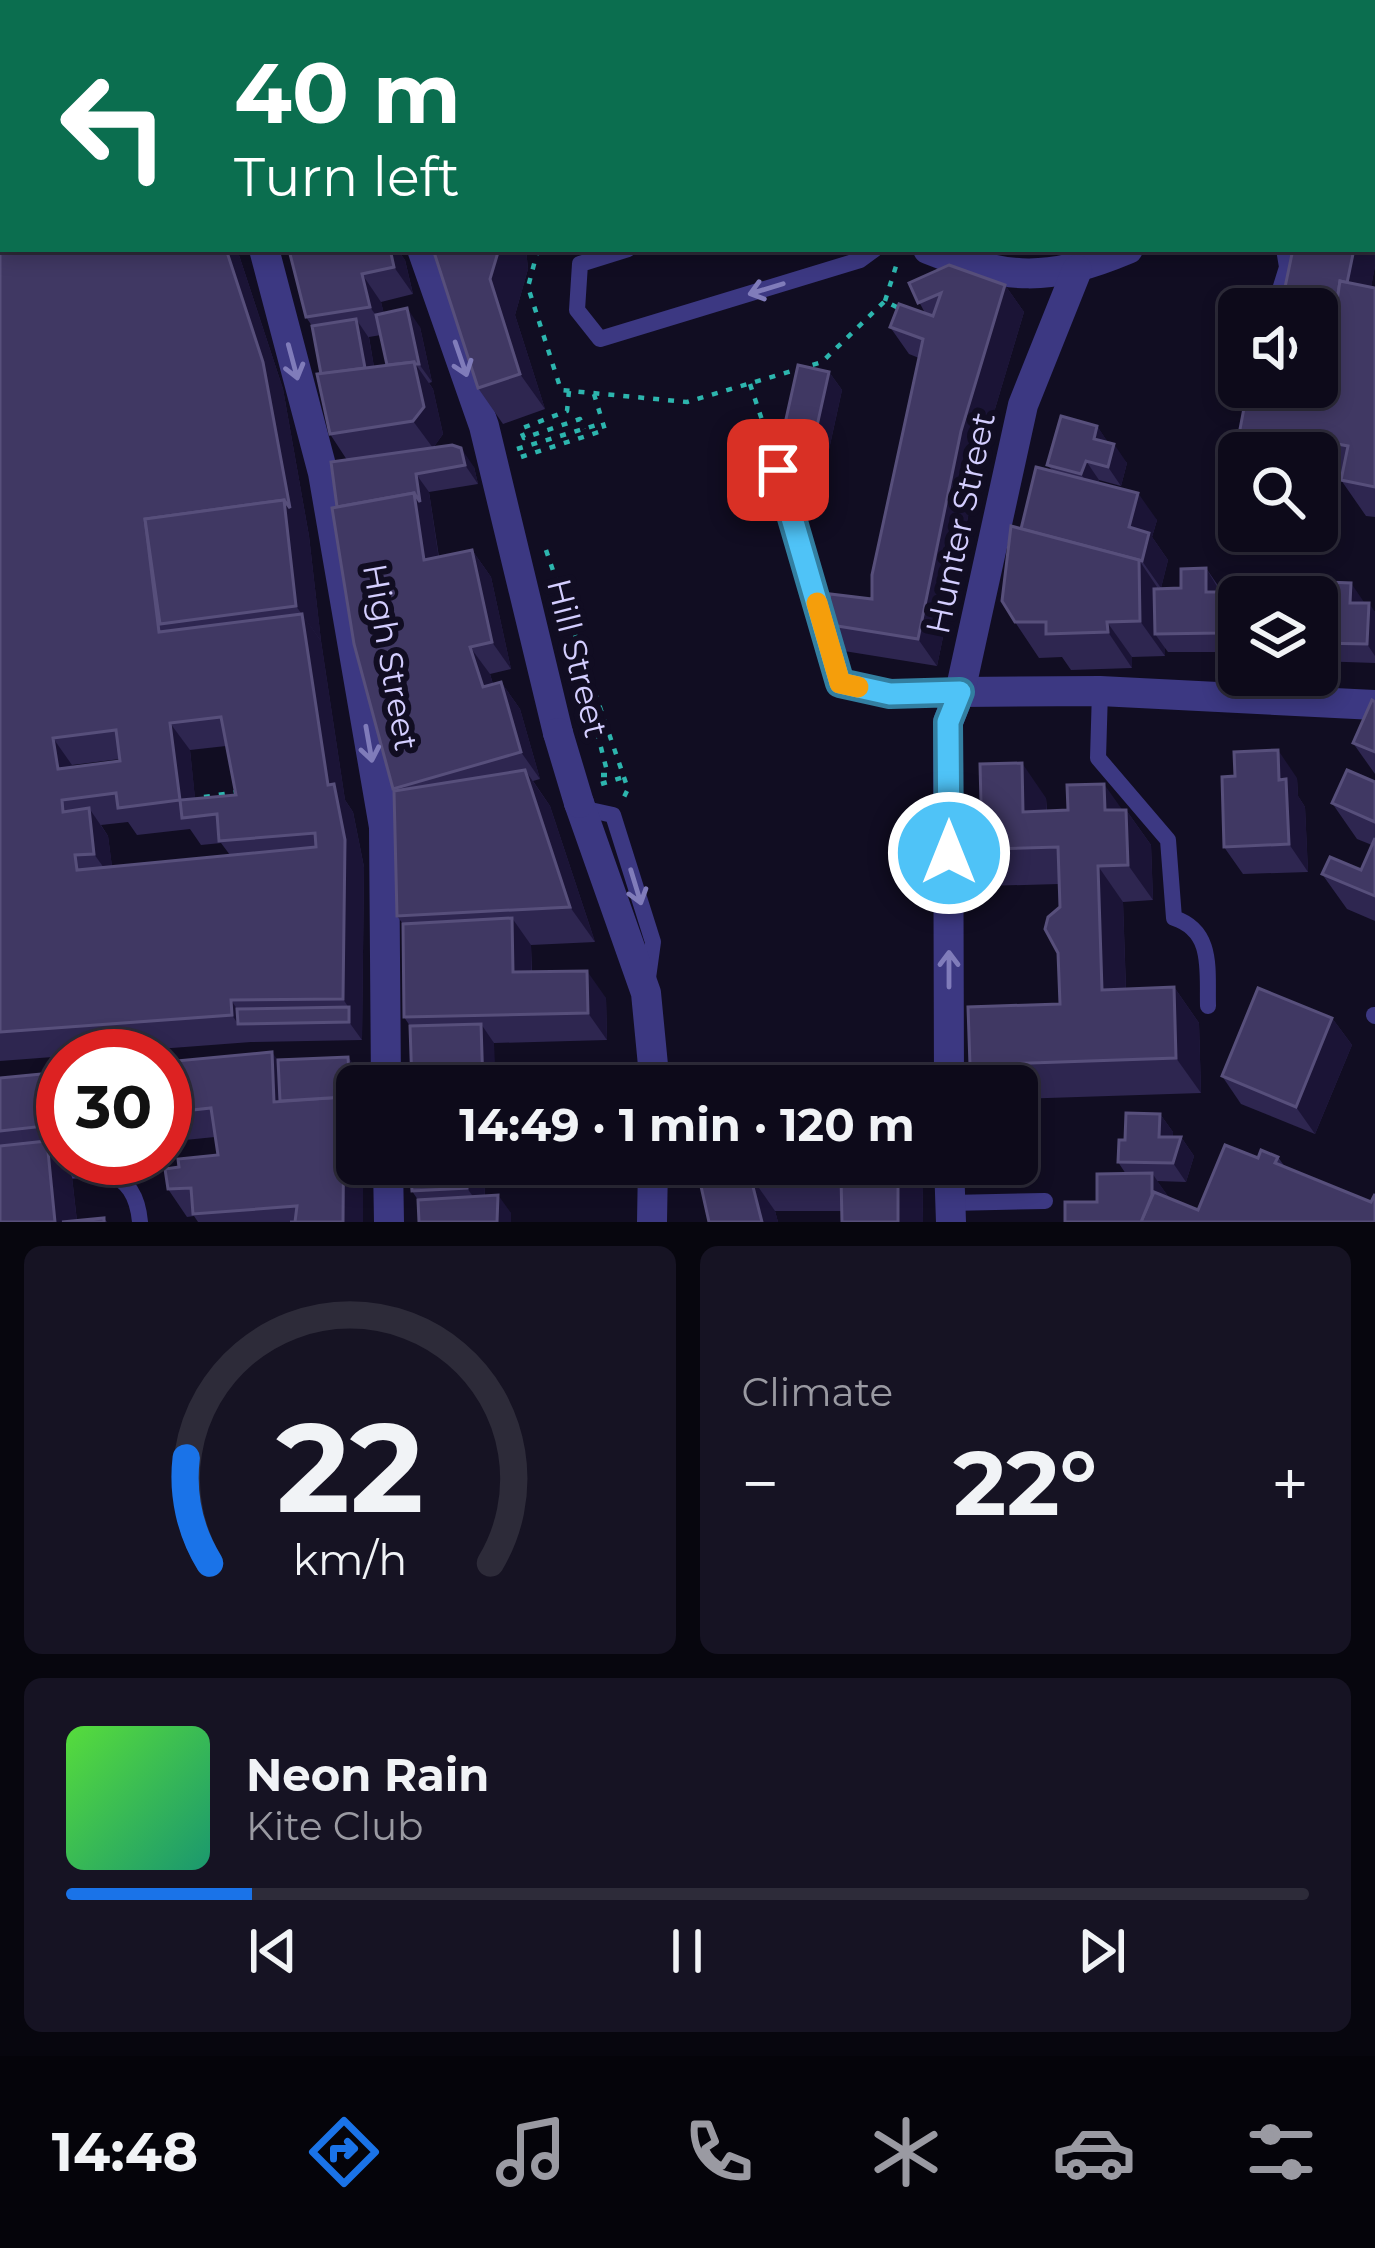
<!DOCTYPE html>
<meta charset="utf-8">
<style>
:root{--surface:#0d0a1a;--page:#161323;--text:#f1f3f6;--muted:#9a9aa2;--line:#2d2b39;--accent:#1a73e8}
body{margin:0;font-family:Montserrat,sans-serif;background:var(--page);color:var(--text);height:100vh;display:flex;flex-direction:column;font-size:45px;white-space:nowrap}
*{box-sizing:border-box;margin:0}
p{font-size:39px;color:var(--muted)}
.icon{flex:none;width:66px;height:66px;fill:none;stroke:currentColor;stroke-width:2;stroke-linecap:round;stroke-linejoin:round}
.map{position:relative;height:1222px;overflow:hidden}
.details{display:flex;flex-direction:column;gap:24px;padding:24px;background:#07060e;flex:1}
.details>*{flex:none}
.banner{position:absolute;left:0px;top:0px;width:1377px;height:252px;box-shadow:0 6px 18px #0003,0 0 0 3px var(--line);background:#0b6e4f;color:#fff;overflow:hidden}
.controls{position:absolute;left:1218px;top:288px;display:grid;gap:24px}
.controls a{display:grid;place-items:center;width:120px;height:120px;border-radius:18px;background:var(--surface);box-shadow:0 6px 18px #0003,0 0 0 3px var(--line);font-size:60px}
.speed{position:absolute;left:36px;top:1029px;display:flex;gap:24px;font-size:60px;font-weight:700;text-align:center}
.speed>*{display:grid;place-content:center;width:156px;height:156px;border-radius:50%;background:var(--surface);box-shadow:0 6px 18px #0003,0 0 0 3px var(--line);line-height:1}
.speed .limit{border:18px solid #d22;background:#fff;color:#111}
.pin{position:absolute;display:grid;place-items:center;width:102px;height:102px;color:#fff;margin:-51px;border-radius:24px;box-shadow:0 6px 18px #0006}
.me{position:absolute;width:132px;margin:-66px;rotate:0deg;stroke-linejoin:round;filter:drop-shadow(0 0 9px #0008)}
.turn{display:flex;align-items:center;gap:42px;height:252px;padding:0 36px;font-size:54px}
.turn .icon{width:156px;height:156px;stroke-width:2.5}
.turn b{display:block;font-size:84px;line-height:102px}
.big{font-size:90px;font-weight:700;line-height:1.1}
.details .widget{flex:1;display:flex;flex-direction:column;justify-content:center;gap:18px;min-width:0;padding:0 42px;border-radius:18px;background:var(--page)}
.details .dial{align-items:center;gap:0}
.dial svg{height:312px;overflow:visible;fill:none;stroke:var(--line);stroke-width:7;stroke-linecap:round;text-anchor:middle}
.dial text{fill:var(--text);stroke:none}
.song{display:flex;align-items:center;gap:36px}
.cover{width:144px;height:144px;border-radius:18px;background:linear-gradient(135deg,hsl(110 70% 55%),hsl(160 70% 35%))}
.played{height:12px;border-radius:6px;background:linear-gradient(90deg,var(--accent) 15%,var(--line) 15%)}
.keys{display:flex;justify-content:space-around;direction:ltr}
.heat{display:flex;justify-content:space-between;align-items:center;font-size:66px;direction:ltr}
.details .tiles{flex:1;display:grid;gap:24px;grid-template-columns:1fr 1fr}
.widget:last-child{grid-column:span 2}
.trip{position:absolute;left:336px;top:1065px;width:702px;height:120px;border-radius:18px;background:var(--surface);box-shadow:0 6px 18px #0003,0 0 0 3px var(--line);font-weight:700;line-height:120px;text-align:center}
.tabs{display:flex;height:192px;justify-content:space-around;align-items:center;background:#05040a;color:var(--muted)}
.tabs .icon{width:84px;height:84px}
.tabs .selected{color:var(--accent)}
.tabs b{font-size:54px;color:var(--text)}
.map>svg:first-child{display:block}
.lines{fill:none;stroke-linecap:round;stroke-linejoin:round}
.path{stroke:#2db5ae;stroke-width:4.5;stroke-dasharray:6 9;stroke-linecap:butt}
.lane{stroke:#3c3882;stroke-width:16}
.street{stroke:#3c3882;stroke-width:30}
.street-bridge{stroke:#3c3882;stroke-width:30}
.wall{fill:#2e2650;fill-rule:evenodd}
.shaded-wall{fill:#1b1436}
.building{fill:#403863;stroke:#574f7b;stroke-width:3;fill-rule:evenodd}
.oneway{stroke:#807cba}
.route-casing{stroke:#337fa1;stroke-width:30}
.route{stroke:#4fc3f7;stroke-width:21}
.slow{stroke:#f59e0b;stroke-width:21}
.labels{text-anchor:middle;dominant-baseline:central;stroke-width:12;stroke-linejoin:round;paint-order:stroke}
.street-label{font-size:33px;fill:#d4ceff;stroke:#110d22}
</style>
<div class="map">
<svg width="1375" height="1222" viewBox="0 0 1375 1222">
<rect width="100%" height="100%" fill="#110d22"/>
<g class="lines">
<!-- path -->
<g class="path">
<path d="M538,249L528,287L561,390L687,402L822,362L885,301L902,310"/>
<path d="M885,301L897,263"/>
<path d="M750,384L771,447"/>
<path d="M569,391L567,411L520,429L524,438L580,419L584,429"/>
<path d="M517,449L603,423"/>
<path d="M521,457L605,430L594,394"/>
<path d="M546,550L628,789L623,799"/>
<path d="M601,775H608L595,724L605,720"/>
<path d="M601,784L624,777"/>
<path d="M204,797L237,792"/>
</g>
<!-- lane -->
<g class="lane">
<path d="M1056,0L1057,3"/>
<path d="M1264,0V3"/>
<path d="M1374,92H1375"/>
<path d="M628,249L580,264L577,310L600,339L860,260L875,249"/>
<path d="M1274,309L1287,267L1284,249"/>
<path d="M779,470L840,683L890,694L960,692"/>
<path d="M1233,509L1239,476"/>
<path d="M1100,691L1098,758L1168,840L1174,918C1214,931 1207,970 1208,1006"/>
<path d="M581,808L613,815L653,942L648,978"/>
<path d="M1374,1015L1375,1016"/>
<path d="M49,1172C96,1168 135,1166 140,1222"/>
<path d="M950,1203L1045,1201"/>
</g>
<!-- street -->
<g class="street">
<path d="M214,0L216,3"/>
<path d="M344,0L345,3"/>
<path d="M792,0L793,3"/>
<path d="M1211,0L1212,3"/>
<path d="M302,3L312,0"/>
<path d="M1374,174H1375"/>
<path d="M264,249L323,473L384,827L386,1086"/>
<path d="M422,249L484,426L558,733"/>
<path d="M928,249C1008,281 1049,282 1128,249"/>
<path d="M960,692L1100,691L1375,705"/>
<path d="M579,803L646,993L655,1086"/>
<path d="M949,1086L948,722L960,692L1023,405L1077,270"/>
<path d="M388,1164L389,1222"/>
<path d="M949,1164L951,1222"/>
<path d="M652,1222L653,1164"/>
</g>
<!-- street-bridge -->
<path class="street-bridge" d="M558,733L579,803"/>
</g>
<!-- wall -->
<g class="wall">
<path d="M18,0H176L177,3H18Z"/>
<path d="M361,0H591L592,3H362Z"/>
<path d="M672,0H748L749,3H673Z"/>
<path d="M0,198L3,249H237L283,389L309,536L321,641L345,800L353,812L364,867L362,1040L251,1042L0,1061ZM226,746L236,795L195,799L190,750ZM120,759V761L73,767L72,765ZM128,822L137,835L190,829L201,845L221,843L230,855L112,867L108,836L101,825Z"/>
<path d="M1374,237L1375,266L1371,287L1375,288V517L1366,516L1341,480L1342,475L1326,472L1317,516V453H1239V494L1230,482L1248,387H1317V309H1291L1283,297L1293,249H1374Z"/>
<path d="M300,249H397L405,260L413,294L381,302L384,314L420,327L432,382L429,383L433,389L443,434L433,448L474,467L478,484L429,492L439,557L472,550L491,577L511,669L490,674L493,684L501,682L520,709L540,779L533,781L550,806L595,942L531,945L532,972L606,998L607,1040L494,1043L410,1026L404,1017L403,924L397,916L394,791L337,507L347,460L330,434L312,326L306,317ZM381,335L387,365L374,367L369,337Z"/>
<path d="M433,249H526L528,269L515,315L545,409L503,424L478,388Z"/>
<path d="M909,283L1005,285L1024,312L980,459L937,666L844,651L825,624L872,599L919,358L909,354L890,327L925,313Z"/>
<path d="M829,372L842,390L828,454L797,447L784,428Z"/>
<path d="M1097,426L1108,443L1127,463L1121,486L1099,480L1098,482L1157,520L1152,537L1168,560L1161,588L1158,587L1159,589L1181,588L1206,568L1219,587V592L1229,607L1239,597V660L1232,650V652H1168L1165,648V656L1132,657V668L1071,670L1062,657L1039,658L1015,622L1021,529L1052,470L1047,465Z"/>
<path d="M1364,602L1375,612V663L1317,661V604Z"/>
<path d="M1375,702V774L1353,743Z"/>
<path d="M1297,778L1298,796L1305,807L1308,872L1243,874L1224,847Z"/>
<path d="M1375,782V921L1347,909L1322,874L1361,870L1372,845L1357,839L1332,803Z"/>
<path d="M1046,798L1047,811L1126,810L1151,845L1153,900L1123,902L1126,989L1174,987L1199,1023L1201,1093L1017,1099V1086H985L970,1065L1060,1004L1059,884L984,886L959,850Z"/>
<path d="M1332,1018L1352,1045L1315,1134L1241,1104L1222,1076Z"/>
<path d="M348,1057L361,1076L363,1222H198L194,1216L187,1217L168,1189L179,1167L218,1155L215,1137L165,1142V1062Z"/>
<path d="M63,1072V1153L56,1154L72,1177L77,1221L104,1218L107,1222H0V1078Z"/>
<path d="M1126,1113L1160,1114L1173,1132V1137H1181L1194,1156L1186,1182L1157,1181L1170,1199L1198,1210L1225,1145L1258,1158L1261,1150L1278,1157L1285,1167L1371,1202L1375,1194V1222H1065V1202H1097V1174H1126L1118,1162L1119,1140H1125Z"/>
<path d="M410,1164H483L485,1196L511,1213L418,1200L412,1191Z"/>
<path d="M696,1164H922L923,1222H842V1211H775L778,1222H709Z"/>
</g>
<!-- shaded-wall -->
<g class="shaded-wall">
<path d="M1322,0H1341V3H1321Z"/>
<path d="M1374,237L1375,266L1362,336L1342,309L1354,249H1374Z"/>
<path d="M226,249H237L283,389L309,536L321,641L296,606Z"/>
<path d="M390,249H397L405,260L413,294L394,267Z"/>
<path d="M499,249H526L528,269L515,315L545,409L520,374L490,279Z"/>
<path d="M362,274L381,302L389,334L370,307Z"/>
<path d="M1005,285L1024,312L980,459L937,666L918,639L961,431Z"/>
<path d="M407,308L420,327L432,382L419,364Z"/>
<path d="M356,319L369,338L379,396L366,378Z"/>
<path d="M414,362L433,389L443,434L433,448L413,421Z"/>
<path d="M829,372L842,390L828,454L815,435Z"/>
<path d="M1097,426L1110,445L1094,439Z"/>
<path d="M1301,437L1313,453H1298Z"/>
<path d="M1114,444L1127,463L1121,486L1108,467Z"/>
<path d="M461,448L474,467L478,484L465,465Z"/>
<path d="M1317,459L1326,472L1318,516L1317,515Z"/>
<path d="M1086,461L1099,480L1094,493L1081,474Z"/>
<path d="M416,474L429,492L443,587L424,560L414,493Z"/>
<path d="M1138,493L1157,520L1152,537L1168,560L1161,588L1142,561L1129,527Z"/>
<path d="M472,550L491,577L511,669L492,642Z"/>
<path d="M1139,560L1163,596L1155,634L1165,648V656L1140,621Z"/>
<path d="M1206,568L1231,610L1226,642L1232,652L1219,633L1206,592Z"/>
<path d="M1351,583L1364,602L1363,621L1350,603Z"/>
<path d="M1369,603L1375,612V656L1367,644Z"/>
<path d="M302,614L321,641L345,800L353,812L364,867L362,1040L349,1022V1008L343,999L328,785Z"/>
<path d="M1107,622L1132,657V668L1108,632Z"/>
<path d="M470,647L490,674L502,715L483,687Z"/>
<path d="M501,682L520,709L540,779L521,752Z"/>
<path d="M170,723L190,750L197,816L180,800Z"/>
<path d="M53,738L72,765L77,796L58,769Z"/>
<path d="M1278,750L1297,778L1298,796L1305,807L1308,872L1289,844L1279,780Z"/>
<path d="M1022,763L1046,798L1048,847L1023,812Z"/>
<path d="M525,770L550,806L595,942L570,907Z"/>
<path d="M1104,784L1126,815V810L1151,845L1153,900L1128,865L1105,810Z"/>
<path d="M89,808L108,836L114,882L94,854Z"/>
<path d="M1098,866L1123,902L1127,1025L1102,990Z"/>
<path d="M512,918L531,945L532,1000L513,972Z"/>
<path d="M587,971L606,998L607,1040L588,1013Z"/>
<path d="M1174,987L1199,1023L1201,1093L1176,1058Z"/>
<path d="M231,1000L247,1024H238L232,1015Z"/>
<path d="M1332,1018L1352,1045L1315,1134L1296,1107Z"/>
<path d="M481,1024L494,1043L496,1086H483Z"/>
<path d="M272,1052L291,1079L293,1109L274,1102Z"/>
<path d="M348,1057L361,1076L362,1086H357V1164H363V1222H343L344,1097Z"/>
<path d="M1160,1114L1173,1132L1172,1155L1159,1137Z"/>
<path d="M1181,1137L1194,1156L1186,1182L1173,1163Z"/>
<path d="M47,1141L72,1177L77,1222H55Z"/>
<path d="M465,1164H483L486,1215L467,1188Z"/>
<path d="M898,1164H922L923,1222H898Z"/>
<path d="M1152,1173L1171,1201L1144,1222Z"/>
<path d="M750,1175L775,1211L778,1222H762Z"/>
<path d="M498,1195L511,1213V1222H497Z"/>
</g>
<!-- building -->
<g class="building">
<path d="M18,0H150L141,3H18Z"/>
<path d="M361,0H433L434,3H362Z"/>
<path d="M433,0H500L501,3H434Z"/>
<path d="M503,0H563V3H504Z"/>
<path d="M598,0H643L644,3H599Z"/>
<rect x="913" y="0" width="72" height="3"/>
<path d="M1268,0H1322L1321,3H1269Z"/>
<path d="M3,197V249H226L263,362L290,508L284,500L145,519L159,632L302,614L328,785L334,784L345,840L343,999L231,1000L232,1015L0,1032V198ZM221,717L236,795L180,800L182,818L217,814L219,841L315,833L316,847L77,870L75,855L94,854L89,808L63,812L62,800L116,793L118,808L180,800L170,723ZM116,730L120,761L58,769L53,738Z"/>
<path d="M312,249H390L394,267L362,274L370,307L306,317L290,254Z"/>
<path d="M433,249H499L490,279L520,374L478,388Z"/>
<path d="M1293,249H1354L1347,283L1340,281L1337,301L1295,293L1294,299L1283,297Z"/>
<path d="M949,265L1005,285L961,431L918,639L825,624L830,594L872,599V575L923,339L890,327L899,304L933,316L941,293L918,303L909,283Z"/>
<path d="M1340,281L1375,288V487L1341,480L1348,446L1301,437L1298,453H1239V483L1230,482L1248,387H1317V309H1292L1295,293L1337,301Z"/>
<path d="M407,308L419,364H415L414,362L387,365L376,315Z"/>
<path d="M356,319L365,368L321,374L312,326Z"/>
<path d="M414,362L424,407L413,421L330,434L317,374Z"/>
<path d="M798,365L829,372L815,435L784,428Z"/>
<path d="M1061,416L1097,426L1094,439L1114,444L1108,467L1086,461L1081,474L1047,465Z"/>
<path d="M452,445L461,448L465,465L416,474L420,502L414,493L337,507L331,462Z"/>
<path d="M1036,467L1138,493L1129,527L1149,533L1142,561L1021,529Z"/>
<path d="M414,493L424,560L472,550L492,642L470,647L483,687L501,682L521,752L393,789L354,644L332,508Z"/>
<path d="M284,500L296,606L160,624L145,519Z"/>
<path d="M1011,526L1139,560L1140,621L1107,622L1108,632L1046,634V622H1015L1002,601Z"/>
<path d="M1206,568V592H1218L1219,633L1155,634L1154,589L1181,588V569Z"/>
<path d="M1326,582L1351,583L1350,603H1369L1367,644L1317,643V604L1324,605Z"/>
<path d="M1229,596L1251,597H1239V643L1226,642Z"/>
<path d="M1372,700L1375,702V752L1353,743Z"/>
<path d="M1278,750L1279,780L1286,779L1289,844L1224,847L1222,777L1235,776L1234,752Z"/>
<path d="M1022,763L1023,812L1068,810L1067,785L1104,784L1105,810H1126L1128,865L1098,866L1102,990L1174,987L1176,1058L970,1065L968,1007L1060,1004L1058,953L1045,929L1048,917L1060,907L1058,847L959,850L958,803H981L980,764Z"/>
<path d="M525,770L570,907L397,916L394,791Z"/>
<path d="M1347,770L1375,782V822L1332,803Z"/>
<path d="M1375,838V896L1322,874L1330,857L1361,870Z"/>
<path d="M512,918L513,972L587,971L588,1013L404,1017L403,924Z"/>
<path d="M1258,988L1332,1018L1296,1107L1222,1076Z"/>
<path d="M349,1007V1022L238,1024L237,1009Z"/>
<path d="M481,1024L483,1086H412L410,1026Z"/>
<path d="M272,1052L274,1102L344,1097L343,1222H290H295L297,1206L193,1214L191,1188L168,1189L165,1169L179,1167L178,1159L218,1155L211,1108L165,1113V1062Z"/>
<path d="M348,1057L351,1106L344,1097L280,1101L278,1060Z"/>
<path d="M63,1072V1124L0,1131V1078Z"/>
<path d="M1126,1113L1160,1114L1159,1137H1181L1173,1163L1118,1162L1119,1140H1125Z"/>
<path d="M47,1141L55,1222H0V1146Z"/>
<path d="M1225,1145L1258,1158L1261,1150L1278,1157L1275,1163L1371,1202L1375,1194V1222H1141L1154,1192L1198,1210Z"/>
<path d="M410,1164H465L467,1188L412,1191Z"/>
<path d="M696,1164H898V1222H842L841,1176L750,1175L762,1222H709Z"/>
<path d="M1152,1173V1195L1141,1222H1065V1202H1097V1174Z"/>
<path d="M498,1195L497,1222H419L418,1200Z"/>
<path d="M104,1218V1222H62Z"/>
</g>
<!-- one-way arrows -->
<defs><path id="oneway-shaft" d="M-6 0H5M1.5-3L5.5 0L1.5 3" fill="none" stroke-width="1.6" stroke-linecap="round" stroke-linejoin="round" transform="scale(3)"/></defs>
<g class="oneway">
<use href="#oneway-shaft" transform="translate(766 289) rotate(163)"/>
<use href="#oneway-shaft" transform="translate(461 359) rotate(71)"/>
<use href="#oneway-shaft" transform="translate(293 362) rotate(75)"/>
<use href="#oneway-shaft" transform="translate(369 744) rotate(80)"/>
<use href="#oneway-shaft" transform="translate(636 887) rotate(73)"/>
<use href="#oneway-shaft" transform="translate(949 969) rotate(-90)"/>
</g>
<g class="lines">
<defs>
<path id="route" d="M778,470L840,683L890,694L960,692L948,722L949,853"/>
</defs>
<!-- route casing -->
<use href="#route" class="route-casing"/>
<!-- route -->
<use href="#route" class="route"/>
<!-- slow -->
<path class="slow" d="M817,603L840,683L858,687"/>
</g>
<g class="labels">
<!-- street labels -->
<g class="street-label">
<text transform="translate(960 523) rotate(-78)">Hunter Street</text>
<text transform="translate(391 657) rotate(80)">High Street</text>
<text transform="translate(578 658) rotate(76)">Hill Street</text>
</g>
</g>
</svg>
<div class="controls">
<a><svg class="icon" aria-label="sound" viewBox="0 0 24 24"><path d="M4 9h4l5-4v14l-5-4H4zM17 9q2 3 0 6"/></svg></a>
<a><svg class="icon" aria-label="search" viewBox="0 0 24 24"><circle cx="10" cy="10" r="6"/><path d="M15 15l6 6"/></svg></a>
<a><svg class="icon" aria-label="layers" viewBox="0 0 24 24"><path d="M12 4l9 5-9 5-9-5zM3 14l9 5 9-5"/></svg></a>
</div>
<div class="speed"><div class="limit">30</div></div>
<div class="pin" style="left:778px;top:470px;background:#d93025"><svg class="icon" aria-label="arrive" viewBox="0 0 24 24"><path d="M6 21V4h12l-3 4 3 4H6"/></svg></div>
<svg class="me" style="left:949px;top:853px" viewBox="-20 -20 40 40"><circle r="17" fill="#4fc3f7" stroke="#fff" stroke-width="3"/><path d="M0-11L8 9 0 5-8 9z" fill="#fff"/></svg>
<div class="trip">14:49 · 1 min · 120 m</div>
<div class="banner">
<div class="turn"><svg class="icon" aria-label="left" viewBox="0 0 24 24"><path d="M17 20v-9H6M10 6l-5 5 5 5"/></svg><div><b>40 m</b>Turn left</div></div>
</div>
</div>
<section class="details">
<div class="tiles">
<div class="widget dial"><svg viewBox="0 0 100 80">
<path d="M14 69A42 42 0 1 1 86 69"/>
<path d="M14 69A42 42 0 0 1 8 42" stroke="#1a73e8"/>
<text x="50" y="56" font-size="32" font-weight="700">22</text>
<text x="50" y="72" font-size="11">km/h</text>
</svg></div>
<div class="widget"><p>Climate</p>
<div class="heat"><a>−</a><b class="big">22°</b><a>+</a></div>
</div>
<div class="widget">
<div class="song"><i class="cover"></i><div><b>Neon Rain</b><p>Kite Club</p></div></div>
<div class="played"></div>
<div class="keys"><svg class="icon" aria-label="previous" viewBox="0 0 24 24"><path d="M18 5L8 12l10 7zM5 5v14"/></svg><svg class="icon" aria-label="pause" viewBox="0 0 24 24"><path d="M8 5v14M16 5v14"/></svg><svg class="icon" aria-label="next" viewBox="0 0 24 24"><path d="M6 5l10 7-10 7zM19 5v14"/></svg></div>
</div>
</div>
</section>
<nav class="tabs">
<b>14:48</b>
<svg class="icon selected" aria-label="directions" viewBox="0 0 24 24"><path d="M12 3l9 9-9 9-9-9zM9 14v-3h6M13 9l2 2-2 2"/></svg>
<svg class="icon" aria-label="music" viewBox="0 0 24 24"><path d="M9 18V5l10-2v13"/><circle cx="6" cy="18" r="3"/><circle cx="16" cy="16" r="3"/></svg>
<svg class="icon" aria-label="phone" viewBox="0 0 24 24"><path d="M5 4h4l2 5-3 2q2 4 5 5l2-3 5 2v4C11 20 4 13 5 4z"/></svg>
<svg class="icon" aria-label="climate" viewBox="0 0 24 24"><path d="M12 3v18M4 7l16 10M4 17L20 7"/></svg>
<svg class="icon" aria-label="car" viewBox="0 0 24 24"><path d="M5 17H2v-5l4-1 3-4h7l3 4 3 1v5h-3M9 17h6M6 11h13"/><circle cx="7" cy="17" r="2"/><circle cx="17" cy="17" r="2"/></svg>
<svg class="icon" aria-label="filters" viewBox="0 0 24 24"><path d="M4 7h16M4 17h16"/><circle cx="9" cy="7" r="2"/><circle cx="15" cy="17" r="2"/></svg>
</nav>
